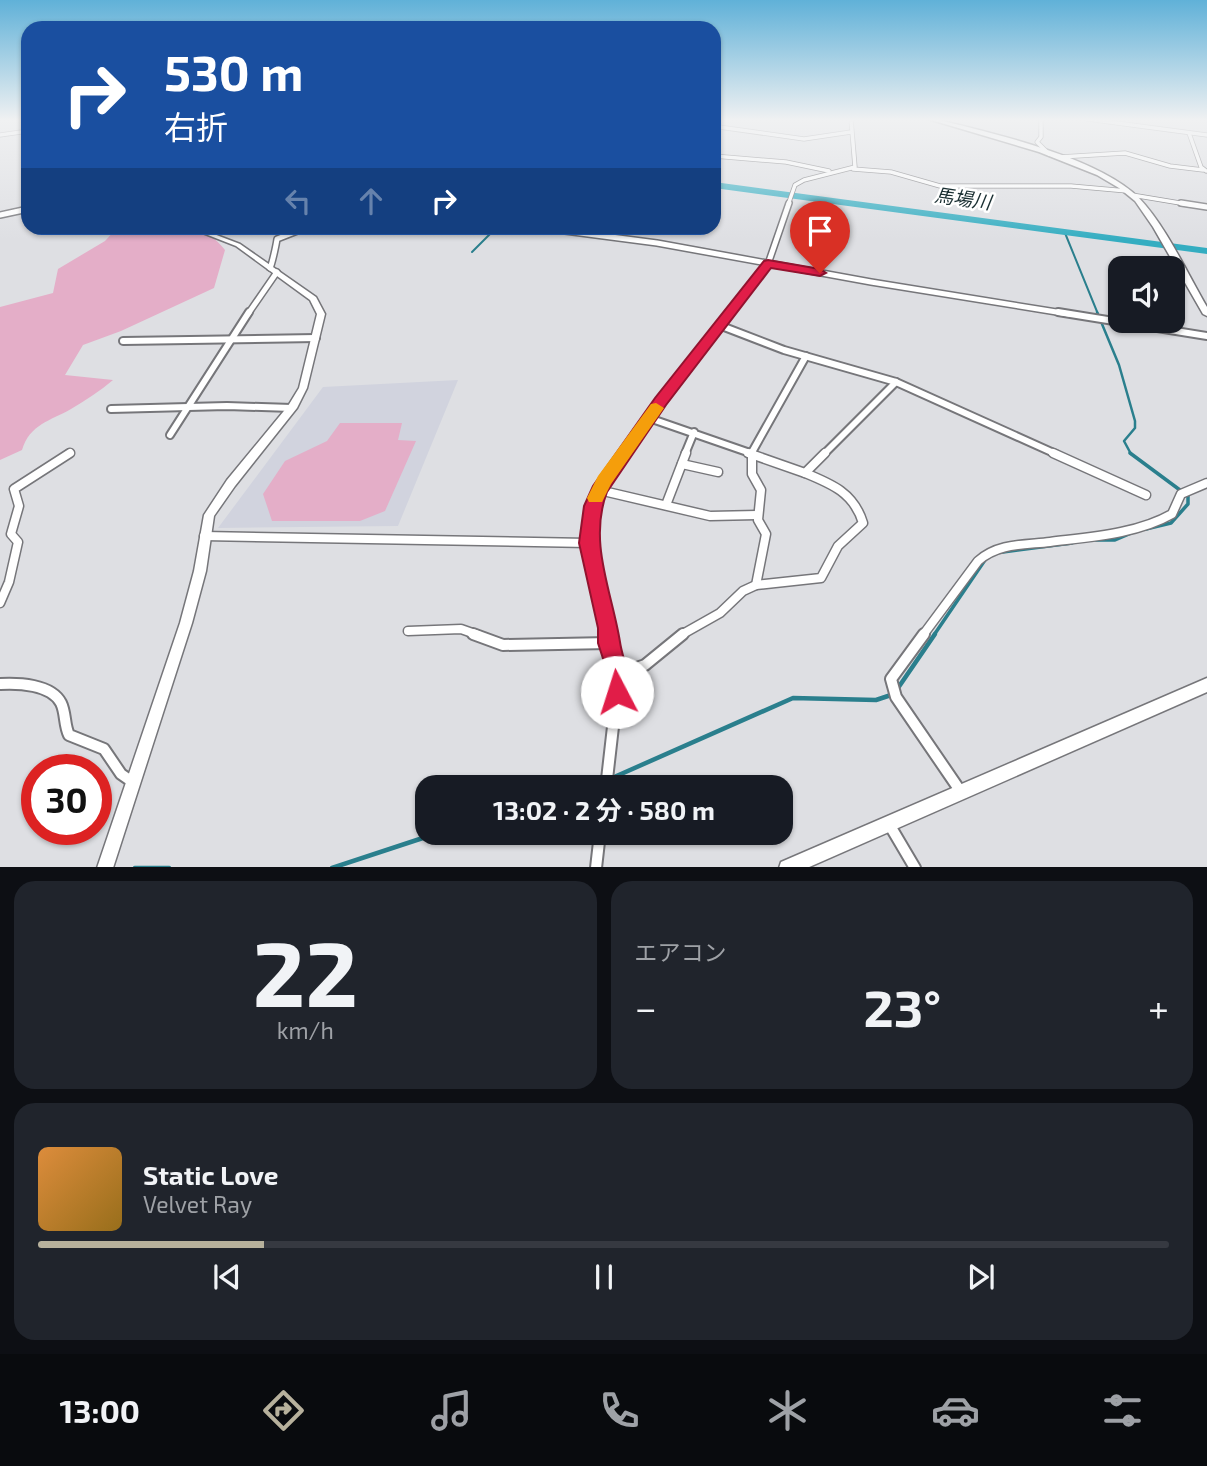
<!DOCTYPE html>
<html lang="ja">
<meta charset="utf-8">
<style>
:root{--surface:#171b24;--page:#20242c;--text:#f1f3f6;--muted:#9ea1a6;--line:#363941;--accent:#b7b19c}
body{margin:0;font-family:"Exo 2","Noto Sans JP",sans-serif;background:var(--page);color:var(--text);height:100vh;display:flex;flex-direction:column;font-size:26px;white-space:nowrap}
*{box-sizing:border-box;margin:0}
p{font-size:23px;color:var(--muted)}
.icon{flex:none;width:38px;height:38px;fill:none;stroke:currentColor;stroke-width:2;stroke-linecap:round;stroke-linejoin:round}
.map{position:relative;height:867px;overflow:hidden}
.details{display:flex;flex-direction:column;gap:14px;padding:14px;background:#0d0f14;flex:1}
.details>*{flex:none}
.hud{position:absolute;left:21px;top:21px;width:700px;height:214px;border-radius:21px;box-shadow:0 2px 5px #0004;background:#1a4fa0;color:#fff;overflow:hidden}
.fabs{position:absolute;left:1108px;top:256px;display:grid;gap:14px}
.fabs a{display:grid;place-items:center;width:77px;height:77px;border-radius:14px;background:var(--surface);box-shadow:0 2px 5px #0004;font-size:35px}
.speed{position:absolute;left:21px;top:754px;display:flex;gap:14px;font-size:35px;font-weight:700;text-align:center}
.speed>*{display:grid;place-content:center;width:91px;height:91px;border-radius:50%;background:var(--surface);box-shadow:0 2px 5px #0004;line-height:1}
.speed .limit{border:10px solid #d22;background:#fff;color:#111}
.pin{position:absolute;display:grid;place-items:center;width:60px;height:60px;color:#fff;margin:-72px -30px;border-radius:50% 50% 50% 0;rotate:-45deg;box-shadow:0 0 7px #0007}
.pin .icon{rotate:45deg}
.me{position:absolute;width:77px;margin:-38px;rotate:355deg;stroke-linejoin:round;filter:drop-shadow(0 0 5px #0008)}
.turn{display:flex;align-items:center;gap:24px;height:147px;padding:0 28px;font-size:32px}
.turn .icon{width:91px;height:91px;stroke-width:2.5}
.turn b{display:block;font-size:49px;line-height:60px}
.lanes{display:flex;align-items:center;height:66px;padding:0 28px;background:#0003;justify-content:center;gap:35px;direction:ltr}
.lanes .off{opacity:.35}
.big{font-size:52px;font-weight:700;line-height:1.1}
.details .widget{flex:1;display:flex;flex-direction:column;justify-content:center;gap:10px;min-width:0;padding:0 24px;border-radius:21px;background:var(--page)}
.details .dial{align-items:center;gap:0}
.dial b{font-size:91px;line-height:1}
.song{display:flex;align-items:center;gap:21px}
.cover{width:84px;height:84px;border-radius:10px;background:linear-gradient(135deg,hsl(30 70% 55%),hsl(40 70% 35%))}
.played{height:7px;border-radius:4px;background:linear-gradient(90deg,var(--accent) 20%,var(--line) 20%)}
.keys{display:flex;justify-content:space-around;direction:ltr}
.heat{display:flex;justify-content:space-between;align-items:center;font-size:38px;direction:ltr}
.details .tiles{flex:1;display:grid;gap:14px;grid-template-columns:1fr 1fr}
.widget:last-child{grid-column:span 2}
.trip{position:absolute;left:415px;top:775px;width:378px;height:70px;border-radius:21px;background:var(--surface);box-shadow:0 2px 5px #0004;font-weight:700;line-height:70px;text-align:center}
.tabs{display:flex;height:112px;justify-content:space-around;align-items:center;background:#090b0e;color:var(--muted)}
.tabs .icon{width:49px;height:49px}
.tabs .active{color:var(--accent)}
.tabs b{font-size:32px;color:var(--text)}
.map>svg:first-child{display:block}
.built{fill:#d1d3de}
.green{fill:#e4aec8}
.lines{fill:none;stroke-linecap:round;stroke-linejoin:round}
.stream-far3{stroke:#2a7f8d;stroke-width:2}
.stream-far2{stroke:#2a7f8d;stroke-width:2.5}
.stream-far1{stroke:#2a7f8d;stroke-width:3.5}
.stream{stroke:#2a7f8d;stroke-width:4.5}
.river{fill:#34adc1;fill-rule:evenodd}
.street-far4-casing{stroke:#76767a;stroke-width:5}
.street-far3-casing{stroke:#76767a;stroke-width:8}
.street-far2-casing{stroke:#76767a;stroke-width:10}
.street-far1-casing{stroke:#76767a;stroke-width:11}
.street-casing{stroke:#76767a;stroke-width:14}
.secondary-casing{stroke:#76767a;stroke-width:3}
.street-far4{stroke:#fff;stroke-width:3.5}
.street-far3{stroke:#fff;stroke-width:5}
.street-far2{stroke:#fff;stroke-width:6}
.street-far1{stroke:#fff;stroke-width:8}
.street{stroke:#fff;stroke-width:10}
.secondary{fill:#fff;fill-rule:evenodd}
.route{fill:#e11d48;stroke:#92132f;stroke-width:2}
.slow{fill:#f59e0b}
.labels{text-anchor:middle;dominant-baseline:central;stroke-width:5;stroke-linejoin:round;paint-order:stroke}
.far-water-label{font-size:19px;font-style:italic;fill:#1b3033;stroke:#fff}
</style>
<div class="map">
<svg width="1207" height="868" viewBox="0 0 1207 868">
<rect width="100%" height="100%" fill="#dedfe3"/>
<!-- built -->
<path class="built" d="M458,380L398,526L218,528L323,387Z"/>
<!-- green -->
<g class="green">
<path d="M117,228H141L138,231C169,239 195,212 225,250L214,288L121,331L83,345L65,375L113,380C100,391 86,400 71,409C50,421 30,424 22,450L0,460V307L53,293L58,269L105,241Z"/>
<path d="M340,423H402L398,440L416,441L385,511L360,521H272L263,494L285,461L327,441Z"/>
</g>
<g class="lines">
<!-- stream-far3 -->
<g class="stream-far3">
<path d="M1065,233L1098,314"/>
<path d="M472,252L496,228"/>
</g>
<!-- stream-far2 -->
<path class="stream-far2" d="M1097,312L1119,365L1135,421V428L1124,441L1131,454"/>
<!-- stream-far1 -->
<g class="stream-far1">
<path d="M1130,453L1188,496V504L1171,523L1146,529"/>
<path d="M1096,540H1115L1136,531"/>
<path d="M1003,552L1072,543"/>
<path d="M934,635L985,560"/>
</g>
<!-- stream -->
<g class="stream">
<path d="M898,688L935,634"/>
<path d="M612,778L793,698L876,700L891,695"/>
<path d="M582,788L602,781"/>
<path d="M135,868H169"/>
<path d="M332,868L438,833"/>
</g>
<!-- river -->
<path class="river" d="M714,182L1207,248V254L714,188Z"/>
<defs>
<g id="street-far4">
<path d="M1041,119V137L1037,142L1049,154"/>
<path d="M1087,119L1207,135"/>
<path d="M719,127L804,139L851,132"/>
<path d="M1189,133L1201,167L1206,171"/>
<path d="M0,135L28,131"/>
<path d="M714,156L786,162L829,171"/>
<path d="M1060,157L1125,153L1170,166L1203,170"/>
<path d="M853,169L891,172L940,186H1071L1127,191"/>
<path d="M1132,195L1192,205"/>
<path d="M788,205L795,185L804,180L855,167L851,119"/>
</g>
<g id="street-far3">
<path d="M1181,203L1207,207"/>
<path d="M0,215L28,209"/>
<path d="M542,228L657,243L871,282L1069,314"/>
<path d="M270,268C272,264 276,246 277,239L300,230L329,228"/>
<path d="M248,314L277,272"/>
<path d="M729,314L768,264L789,203"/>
</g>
<g id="street-far2">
<path d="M1058,312L1207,336"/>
<path d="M719,325L784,350L896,382L1056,454"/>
<path d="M123,341L316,338"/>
<path d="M111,409L227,406L292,408"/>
<path d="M649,418L753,454"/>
<path d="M170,435L249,312"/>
<path d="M68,454L70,453"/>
<path d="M623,454L731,312"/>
<path d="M685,454L694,432"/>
<path d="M751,454L806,356"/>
<path d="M824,454L896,382"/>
</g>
<g id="street-far1">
<path d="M748,453L805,473L825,453"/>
<path d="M1053,453L1146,495"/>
<path d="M682,464L718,472"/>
<path d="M599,490L710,516L757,515"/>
<path d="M666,505L686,453"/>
<path d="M204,536L588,543"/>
<path d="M756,585L821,578L838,546L863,523C854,493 832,484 805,473"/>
<path d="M0,603L9,582L18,542L11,534L19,506L14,489L70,453"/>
<path d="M408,631L461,629L478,635"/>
<path d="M610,635C600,594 581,548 593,505C599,485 613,469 624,453"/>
<path d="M681,635L720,613L743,591L756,585L766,534L758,520L761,490L752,474V453"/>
<path d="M923,635L978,561C998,543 1024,545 1050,542C1090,537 1137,534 1172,514L1181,494L1207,483"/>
</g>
<g id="street">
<path d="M473,634L503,645L609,643"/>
<path d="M924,634L891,679L896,697L961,792"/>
<path d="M619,674L645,665L683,634"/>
<path d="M0,684C18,683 51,684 61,703C66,713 64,725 69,735L104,749L121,774L134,783"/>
<path d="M606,788L619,674L609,634"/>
<path d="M889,824L915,868"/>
<path d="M596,868L600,833"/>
</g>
<g id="secondary">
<path d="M928,119H935C992,133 1098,157 1139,198C1166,226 1187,273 1207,307V316L1203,314L1153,227L1135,201L1119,188L1097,175L1039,152Z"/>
<path d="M190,228H198L240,244L316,297L325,314L307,388L297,408L235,486L214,516L206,571L192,623L113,868H97L180,623L194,571L204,515L227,480L288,406L299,388L317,314L310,300L236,246Z"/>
<path d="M1207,678V692L807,868H779L781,862Z"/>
</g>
</defs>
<!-- street-far4 casing -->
<use href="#street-far4" class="street-far4-casing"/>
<!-- street-far3 casing -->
<use href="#street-far3" class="street-far3-casing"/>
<!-- street-far2 casing -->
<use href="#street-far2" class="street-far2-casing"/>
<!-- street-far1 casing -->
<use href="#street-far1" class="street-far1-casing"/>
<!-- street casing -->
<use href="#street" class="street-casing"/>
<!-- secondary casing -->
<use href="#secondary" class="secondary-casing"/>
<!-- street-far4 -->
<use href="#street-far4" class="street-far4"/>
<!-- street-far3 -->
<use href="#street-far3" class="street-far3"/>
<!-- street-far2 -->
<use href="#street-far2" class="street-far2"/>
<!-- street-far1 -->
<use href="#street-far1" class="street-far1"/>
<!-- street -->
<use href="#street" class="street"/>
<!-- secondary -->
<use href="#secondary" class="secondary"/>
</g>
<!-- sky -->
<linearGradient id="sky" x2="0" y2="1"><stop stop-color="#60b1d8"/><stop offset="0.5" stop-color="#f0f1f2"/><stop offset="1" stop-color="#f0f1f2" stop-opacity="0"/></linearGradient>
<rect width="1207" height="240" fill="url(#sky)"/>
<!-- route -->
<path class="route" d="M768,260L820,269L826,273L820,276L771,268L666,405L607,492C588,542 612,592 620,642C623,663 634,678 625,700L617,703L609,700L606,692L608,674L598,643V628L579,543L584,506L593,486L655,398L764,261Z"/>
<!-- slow -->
<path class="slow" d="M656,403L664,408L611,484L602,502H589L587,498L598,476L651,404Z"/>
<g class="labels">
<!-- far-water labels -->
<g class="far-water-label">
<text transform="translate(963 198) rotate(8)">馬場川</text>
</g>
</g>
</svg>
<div class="fabs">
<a><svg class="icon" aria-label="sound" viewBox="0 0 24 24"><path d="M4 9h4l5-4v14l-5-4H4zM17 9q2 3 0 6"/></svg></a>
</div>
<div class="speed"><div class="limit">30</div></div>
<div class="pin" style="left:820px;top:273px;background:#d93025"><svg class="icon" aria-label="arrive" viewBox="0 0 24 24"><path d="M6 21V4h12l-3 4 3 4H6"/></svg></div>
<svg class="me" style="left:617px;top:692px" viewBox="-20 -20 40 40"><circle r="19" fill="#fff"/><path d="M0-13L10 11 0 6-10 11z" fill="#e11d48"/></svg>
<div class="trip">13:02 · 2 分 · 580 m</div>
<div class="hud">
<div class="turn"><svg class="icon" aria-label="right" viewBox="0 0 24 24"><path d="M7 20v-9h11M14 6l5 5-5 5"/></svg><div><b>530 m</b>右折</div></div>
<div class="lanes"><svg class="icon off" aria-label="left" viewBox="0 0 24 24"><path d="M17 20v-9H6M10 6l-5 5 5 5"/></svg><svg class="icon off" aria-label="ahead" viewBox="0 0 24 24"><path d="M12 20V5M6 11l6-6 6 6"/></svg><svg class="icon" aria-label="right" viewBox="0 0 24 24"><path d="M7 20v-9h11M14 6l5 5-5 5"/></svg></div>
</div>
</div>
<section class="details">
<div class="tiles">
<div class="widget dial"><b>22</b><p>km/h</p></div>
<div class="widget"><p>エアコン</p>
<div class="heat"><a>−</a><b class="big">23°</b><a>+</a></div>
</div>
<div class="widget">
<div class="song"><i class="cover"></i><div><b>Static Love</b><p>Velvet Ray</p></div></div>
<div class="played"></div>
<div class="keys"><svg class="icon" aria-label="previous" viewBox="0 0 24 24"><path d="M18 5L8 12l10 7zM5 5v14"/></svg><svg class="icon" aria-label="pause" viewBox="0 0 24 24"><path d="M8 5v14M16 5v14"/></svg><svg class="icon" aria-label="next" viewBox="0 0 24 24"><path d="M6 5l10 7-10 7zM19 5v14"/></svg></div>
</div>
</div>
</section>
<nav class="tabs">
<b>13:00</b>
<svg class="icon active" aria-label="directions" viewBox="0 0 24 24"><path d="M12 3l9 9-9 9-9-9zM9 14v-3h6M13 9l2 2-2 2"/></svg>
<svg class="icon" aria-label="music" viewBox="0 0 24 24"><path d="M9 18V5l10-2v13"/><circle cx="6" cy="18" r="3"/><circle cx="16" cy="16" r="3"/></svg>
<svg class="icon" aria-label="phone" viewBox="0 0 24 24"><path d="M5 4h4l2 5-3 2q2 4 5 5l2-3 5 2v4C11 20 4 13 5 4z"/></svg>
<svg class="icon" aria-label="climate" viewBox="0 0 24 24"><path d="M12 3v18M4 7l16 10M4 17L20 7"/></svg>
<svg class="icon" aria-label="car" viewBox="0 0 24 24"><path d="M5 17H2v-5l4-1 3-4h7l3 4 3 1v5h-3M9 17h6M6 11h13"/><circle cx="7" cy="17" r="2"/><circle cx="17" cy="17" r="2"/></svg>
<svg class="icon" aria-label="filters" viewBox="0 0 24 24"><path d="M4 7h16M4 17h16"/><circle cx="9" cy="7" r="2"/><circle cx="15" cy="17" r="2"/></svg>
</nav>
